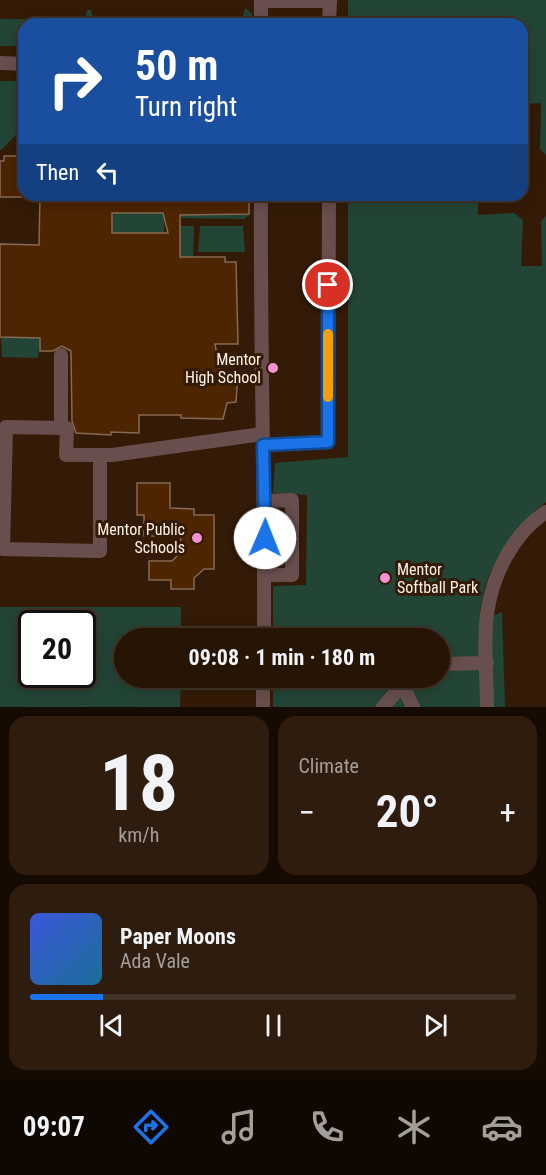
<!DOCTYPE html>
<meta charset="utf-8">
<style>
:root{--surface:#261405;--page:#2e1d0f;--text:#f1f3f6;--muted:#a49e9a;--line:#423327;--accent:#1a73e8}
body{margin:0;font-family:"Roboto Condensed",sans-serif;background:var(--page);color:var(--text);height:100vh;display:flex;flex-direction:column;font-size:22px;white-space:nowrap}
*{box-sizing:border-box;margin:0}
p{font-size:20px;color:var(--muted)}
.icon{flex:none;width:33px;height:33px;fill:none;stroke:currentColor;stroke-width:2;stroke-linecap:round;stroke-linejoin:round}
.map{position:relative;height:707px;overflow:hidden}
.panel{display:flex;flex-direction:column;gap:9px;padding:9px;background:#150b03;flex:1}
.panel>*{flex:none}
.hud{position:absolute;left:18px;top:18px;width:510px;height:183px;border-radius:18px;box-shadow:0 3px 15px #0003,0 0 0 2px var(--line);background:#1a4fa0;color:#fff;overflow:hidden}
.speed{position:absolute;left:18px;top:610px;display:flex;gap:12px;font-size:30px;font-weight:700;text-align:center}
.speed>*{display:grid;place-content:center;width:78px;height:78px;border-radius:50%;background:var(--surface);box-shadow:0 3px 15px #0003,0 0 0 2px var(--line);line-height:1}
.speed .limit{border:3px solid #111;border-radius:9px;background:#fff;color:#111}
.pin{position:absolute;display:grid;place-items:center;width:51px;height:51px;color:#fff;margin:-26px;border:3px solid #fff;border-radius:50%;box-shadow:0 2px 6px #0007}
.me{position:absolute;width:66px;margin:-33px;rotate:1deg;stroke-linejoin:round;filter:drop-shadow(0 0 4px #0008)}
.turn{display:flex;align-items:center;gap:21px;height:126px;padding:0 18px;font-size:27px}
.turn .icon{width:78px;height:78px;stroke-width:2.5}
.turn b{display:block;font-size:42px;line-height:51px}
.then{display:flex;align-items:center;height:57px;padding:0 18px;background:#0003;gap:12px;font-size:22px}
.big{font-size:45px;font-weight:700;line-height:1.1}
.panel .tile{flex:1;display:flex;flex-direction:column;justify-content:center;gap:9px;min-width:0;padding:0 21px;border-radius:18px;background:var(--page)}
.panel .dial{align-items:center;gap:0}
.dial b{font-size:78px;line-height:1}
.song{display:flex;align-items:center;gap:18px}
.cover{width:72px;height:72px;border-radius:9px;background:linear-gradient(135deg,hsl(230 70% 55%),hsl(200 70% 35%))}
.played{height:6px;border-radius:3px;background:linear-gradient(90deg,var(--accent) 15%,var(--line) 15%)}
.keys{display:flex;justify-content:space-around;direction:ltr}
.heat{display:flex;justify-content:space-between;align-items:center;font-size:33px;direction:ltr}
.panel .tiles{flex:1;display:grid;gap:9px;grid-template-columns:1fr 1fr}
.tile:last-child{grid-column:span 2}
.trip{position:absolute;left:114px;top:628px;width:336px;height:60px;border-radius:30px;background:var(--surface);box-shadow:0 3px 15px #0003,0 0 0 2px var(--line);font-weight:700;line-height:60px;text-align:center}
.menu{display:flex;height:96px;justify-content:space-around;align-items:center;background:#0f0802;color:var(--muted)}
.menu .icon{width:42px;height:42px}
.menu .active{color:var(--accent)}
.menu b{font-size:27px;color:var(--text)}
.map>svg:first-child{display:block}
.green{fill:#234536;fill-rule:evenodd}
.building{fill:#4d2500;stroke:#876a54;stroke-width:1.5;fill-rule:evenodd}
.lines{fill:none;stroke-linecap:round;stroke-linejoin:round}
.minor{stroke:#684f4e;stroke-width:14}
.route-casing{stroke:#114b97;stroke-width:15}
.route{stroke:#1a73e8;stroke-width:10}
.slow{stroke:#f59e0b;stroke-width:10}
.poi-dot{fill:#f491d3;stroke:#331b07;stroke-width:2}
.labels{text-anchor:middle;dominant-baseline:central;stroke-width:6;stroke-linejoin:round;paint-order:stroke}
.poi-label{font-size:16px;fill:#fef1e7;stroke:#331b07;text-anchor:end}
</style>
<div class="map">
<svg width="546" height="707" viewBox="0 0 546 707">
<rect width="100%" height="100%" fill="#331b07"/>
<!-- green -->
<g class="green">
<path d="M348,0H546V155L540,149L541,103L522,104V24H348Z"/>
<path d="M245,8L252,14V24H183L185,20L242,19Z"/>
<path d="M87,10H91L93,19L179,20L180,24H85Z"/>
<path d="M0,19H38V24H24V46H0Z"/>
<path d="M0,81H24V127L0,151Z"/>
<path d="M348,195H478V215L514,213L523,220L521,266H542L541,221L546,216V502C510,529 479,576 480,622L502,612L505,707H273V678H440V639H273V586L306,585L307,495L273,493L275,463L348,457Z"/>
<path d="M113,207H121V213L249,214L245,219L164,218V233H112Z"/>
<path d="M179,226H194L193,257H180Z"/>
<path d="M200,226H243L245,252H198Z"/>
<path d="M1,337L40,338L38,358L2,357Z"/>
<path d="M0,607H181V639H124V678H181L180,707H0ZM32,624H82V675H32Z"/>
</g>
<!-- building -->
<g class="building">
<path d="M4,156H24V197H0V161H4Z"/>
<path d="M40,195H249V214L180,215V257H225V262H236L238,344H215L220,373L238,374L236,402L227,403L223,419L181,418V415H139V433L111,432V435L76,433L72,421L71,351L62,346L53,351H40V338L0,337V244L39,245ZM112,213H163L168,233H112Z"/>
<path d="M137,483H170V508L194,509V515H214V569H204L194,578V589H171V580H149V561H172L180,553L181,533L156,532V536H144V515H137Z"/>
</g>
<g class="lines">
<!-- minor -->
<g class="minor">
<path d="M261,1H330L329,24"/>
<path d="M261,24V0"/>
<path d="M0,63L24,64"/>
<path d="M261,195C260,343 265,491 264,639"/>
<path d="M61,428V355"/>
<path d="M263,445L328,442L329,195"/>
<path d="M100,456V551L3,549L6,427L67,428L66,455H112L262,434"/>
<path d="M264,575H292V500L265,501"/>
<path d="M440,664L487,663"/>
<path d="M402,684L413,707"/>
<path d="M263,707V678"/>
<path d="M383,707L408,678"/>
<path d="M487,707C487,677 483,644 487,614C492,576 513,533 546,512"/>
</g>
</g>
<g class="lines">
<defs>
<path id="route" d="M265,538L263,445L328,442V285"/>
</defs>
<!-- route casing -->
<use href="#route" class="route-casing"/>
<!-- route -->
<use href="#route" class="route"/>
<!-- slow -->
<path class="slow" d="M328,397V334"/>
</g>
<!-- markers -->
<g class="poi-dot">
<circle cx="273" cy="368" r="6"/>
<circle cx="197" cy="538" r="6"/>
<circle cx="385" cy="578" r="6"/>
</g>
<g class="labels">
<!-- poi labels -->
<g class="poi-label">
<text x="261" y="359">Mentor<tspan x="261" dy="18">High School</tspan></text>
<text x="185" y="529">Mentor Public<tspan x="185" dy="18">Schools</tspan></text>
<text x="397" y="569" text-anchor="start">Mentor<tspan x="397" dy="18">Softball Park</tspan></text>
</g>
</g>
</svg>
<div class="speed"><div class="limit">20</div></div>
<div class="pin" style="left:328px;top:285px;background:#d93025"><svg class="icon" aria-label="arrive" viewBox="0 0 24 24"><path d="M6 21V4h12l-3 4 3 4H6"/></svg></div>
<svg class="me" style="left:265px;top:538px" viewBox="-20 -20 40 40"><circle r="19" fill="#fff"/><path d="M0-13L10 11 0 6-10 11z" fill="#1a73e8"/></svg>
<div class="trip">09:08 · 1 min · 180 m</div>
<div class="hud">
<div class="turn"><svg class="icon" aria-label="right" viewBox="0 0 24 24"><path d="M7 20v-9h11M14 6l5 5-5 5"/></svg><div><b>50 m</b>Turn right</div></div>
<div class="then">Then<svg class="icon" aria-label="left" viewBox="0 0 24 24"><path d="M17 20v-9H6M10 6l-5 5 5 5"/></svg></div>
</div>
</div>
<section class="panel">
<div class="tiles">
<div class="tile dial"><b>18</b><p>km/h</p></div>
<div class="tile"><p>Climate</p>
<div class="heat"><a>−</a><b class="big">20°</b><a>+</a></div>
</div>
<div class="tile">
<div class="song"><i class="cover"></i><div><b>Paper Moons</b><p>Ada Vale</p></div></div>
<div class="played"></div>
<div class="keys"><svg class="icon" aria-label="previous" viewBox="0 0 24 24"><path d="M18 5L8 12l10 7zM5 5v14"/></svg><svg class="icon" aria-label="pause" viewBox="0 0 24 24"><path d="M8 5v14M16 5v14"/></svg><svg class="icon" aria-label="next" viewBox="0 0 24 24"><path d="M6 5l10 7-10 7zM19 5v14"/></svg></div>
</div>
</div>
</section>
<nav class="menu">
<b>09:07</b>
<svg class="icon active" aria-label="directions" viewBox="0 0 24 24"><path d="M12 3l9 9-9 9-9-9zM9 14v-3h6M13 9l2 2-2 2"/></svg>
<svg class="icon" aria-label="music" viewBox="0 0 24 24"><path d="M9 18V5l10-2v13"/><circle cx="6" cy="18" r="3"/><circle cx="16" cy="16" r="3"/></svg>
<svg class="icon" aria-label="phone" viewBox="0 0 24 24"><path d="M5 4h4l2 5-3 2q2 4 5 5l2-3 5 2v4C11 20 4 13 5 4z"/></svg>
<svg class="icon" aria-label="climate" viewBox="0 0 24 24"><path d="M12 3v18M4 7l16 10M4 17L20 7"/></svg>
<svg class="icon" aria-label="car" viewBox="0 0 24 24"><path d="M5 17H2v-5l4-1 3-4h7l3 4 3 1v5h-3M9 17h6M6 11h13"/><circle cx="7" cy="17" r="2"/><circle cx="17" cy="17" r="2"/></svg>
</nav>
